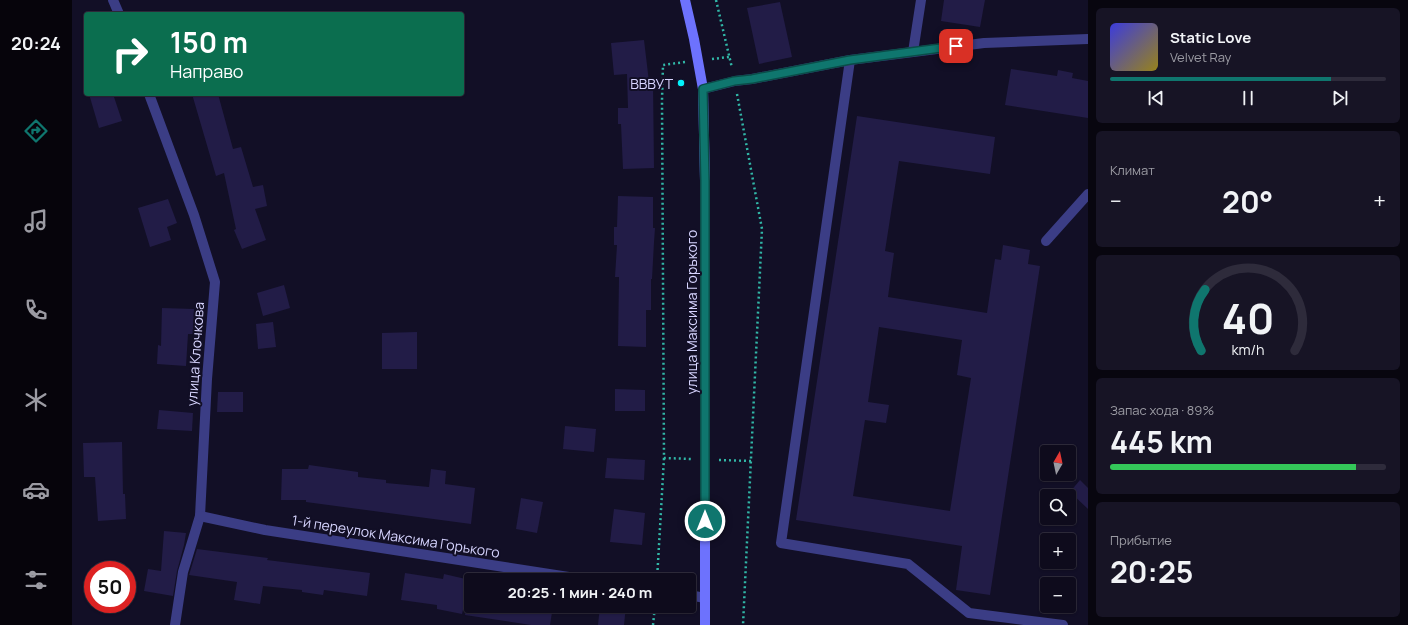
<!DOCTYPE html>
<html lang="ru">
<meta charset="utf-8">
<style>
:root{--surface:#0e0b1c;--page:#171425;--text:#f1f3f6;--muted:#9b9ba3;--line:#2e2b3b;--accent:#0f766e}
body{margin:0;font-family:Manrope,sans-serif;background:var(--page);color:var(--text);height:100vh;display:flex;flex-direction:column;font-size:15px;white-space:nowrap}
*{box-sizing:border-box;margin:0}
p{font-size:13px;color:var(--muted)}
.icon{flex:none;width:22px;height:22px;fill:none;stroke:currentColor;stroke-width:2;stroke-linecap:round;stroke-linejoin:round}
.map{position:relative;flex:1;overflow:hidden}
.drawer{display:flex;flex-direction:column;gap:8px;padding:8px;background:#08060f;width:320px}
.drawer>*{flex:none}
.guide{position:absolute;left:12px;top:12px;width:380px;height:84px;border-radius:4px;box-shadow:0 1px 3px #0004,0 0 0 1px var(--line);background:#0b6e4f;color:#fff;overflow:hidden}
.needle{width:26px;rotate:9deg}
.buttons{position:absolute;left:968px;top:445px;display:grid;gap:8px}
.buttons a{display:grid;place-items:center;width:36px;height:36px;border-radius:4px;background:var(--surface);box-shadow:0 1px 3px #0004,0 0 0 1px var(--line);font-size:20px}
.speed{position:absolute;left:12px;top:561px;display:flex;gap:8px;font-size:20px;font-weight:700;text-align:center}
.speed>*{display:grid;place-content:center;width:52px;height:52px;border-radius:50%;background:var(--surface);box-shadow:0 1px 3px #0004,0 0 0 1px var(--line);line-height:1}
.speed .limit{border:6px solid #d22;background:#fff;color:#111}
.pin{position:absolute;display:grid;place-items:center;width:34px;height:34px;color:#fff;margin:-17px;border-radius:8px;box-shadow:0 2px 6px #0006}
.me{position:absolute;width:44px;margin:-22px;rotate:0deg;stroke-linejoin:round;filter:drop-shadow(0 0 3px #0008)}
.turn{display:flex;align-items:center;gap:14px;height:84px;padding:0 20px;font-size:18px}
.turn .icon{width:52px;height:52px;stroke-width:2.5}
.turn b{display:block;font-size:28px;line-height:34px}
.big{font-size:30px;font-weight:700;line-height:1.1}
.drawer .widget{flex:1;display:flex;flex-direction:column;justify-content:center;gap:6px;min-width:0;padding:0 14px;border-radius:6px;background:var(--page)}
.drawer .dial{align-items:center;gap:0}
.dial svg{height:104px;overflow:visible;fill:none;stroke:var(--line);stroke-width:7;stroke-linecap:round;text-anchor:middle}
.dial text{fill:var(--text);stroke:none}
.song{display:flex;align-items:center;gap:12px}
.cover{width:48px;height:48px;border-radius:6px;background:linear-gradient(135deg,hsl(240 70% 55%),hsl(50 70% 35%))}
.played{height:4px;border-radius:2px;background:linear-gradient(90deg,var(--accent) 80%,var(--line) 80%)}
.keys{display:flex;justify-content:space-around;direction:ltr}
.heat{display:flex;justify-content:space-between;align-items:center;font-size:22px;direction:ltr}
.charge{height:6px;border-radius:3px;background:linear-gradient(90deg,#34c759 89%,var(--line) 0)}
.trip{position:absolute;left:392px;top:573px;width:232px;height:40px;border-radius:4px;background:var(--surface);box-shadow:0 1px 3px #0004,0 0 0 1px var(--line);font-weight:700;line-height:40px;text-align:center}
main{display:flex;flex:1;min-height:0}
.tabs{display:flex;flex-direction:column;width:72px;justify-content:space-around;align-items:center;background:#06040b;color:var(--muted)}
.tabs .icon{width:28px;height:28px}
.tabs .current{color:var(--accent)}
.tabs b{font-size:18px;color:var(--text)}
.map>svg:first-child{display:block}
.building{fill:#221c47;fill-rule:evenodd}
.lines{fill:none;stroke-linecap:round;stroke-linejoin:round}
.path{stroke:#31b7a7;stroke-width:2.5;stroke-dasharray:2 3;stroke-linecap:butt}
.service{stroke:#3b3d85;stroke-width:10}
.minor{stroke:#3b3d85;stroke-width:10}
.secondary{stroke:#6d72fd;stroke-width:10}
.route-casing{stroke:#0a4d48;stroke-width:10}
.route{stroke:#0f766e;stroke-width:7}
.poi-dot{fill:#03f2fc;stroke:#120f26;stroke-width:1.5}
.labels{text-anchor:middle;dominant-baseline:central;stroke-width:4;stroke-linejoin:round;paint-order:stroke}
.poi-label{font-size:14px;fill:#d7d5ff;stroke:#120f26;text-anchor:end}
.street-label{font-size:14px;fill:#d7d5ff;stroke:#120f26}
</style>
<main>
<nav class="tabs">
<b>20:24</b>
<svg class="icon current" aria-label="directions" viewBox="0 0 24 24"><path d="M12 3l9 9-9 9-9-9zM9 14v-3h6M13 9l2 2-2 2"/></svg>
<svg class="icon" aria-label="music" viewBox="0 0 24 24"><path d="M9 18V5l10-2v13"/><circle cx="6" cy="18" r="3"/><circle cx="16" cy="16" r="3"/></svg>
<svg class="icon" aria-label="phone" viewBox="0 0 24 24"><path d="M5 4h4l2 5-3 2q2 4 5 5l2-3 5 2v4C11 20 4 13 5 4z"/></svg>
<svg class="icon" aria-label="climate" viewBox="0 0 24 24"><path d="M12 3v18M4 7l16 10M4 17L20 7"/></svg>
<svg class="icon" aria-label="car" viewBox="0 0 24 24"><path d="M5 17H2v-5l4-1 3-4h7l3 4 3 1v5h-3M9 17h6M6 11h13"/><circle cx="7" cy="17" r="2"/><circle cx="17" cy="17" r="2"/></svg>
<svg class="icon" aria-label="filters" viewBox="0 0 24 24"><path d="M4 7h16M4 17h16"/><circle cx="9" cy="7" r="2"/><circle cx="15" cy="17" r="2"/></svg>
</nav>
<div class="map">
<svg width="1016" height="625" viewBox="0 0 1016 625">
<rect width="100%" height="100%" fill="#120f26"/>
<!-- building -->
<g class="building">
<path d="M872,0H913L908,27L869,21Z"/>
<path d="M708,2L720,57L687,64L675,8Z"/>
<path d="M572,40L577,82H581L582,168L551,169L549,124H546V108H556L555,74L542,75L539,43Z"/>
<path d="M939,69L985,76L986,70L1001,73L1000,78L1016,81V118L933,105Z"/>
<path d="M17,94H41L50,121L27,128Z"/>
<path d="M120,94H146L161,149L169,147L181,187L191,185L195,206L183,209L194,240L170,249L162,230L164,229L152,173L144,176Z"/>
<path d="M785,116L923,137L918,174L827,161L813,251L822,253L816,297L915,313L923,259L929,260L931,245L958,250L956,264L968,266L918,595L884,590L890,546L724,520ZM807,327L890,340L885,375L899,378L878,511L781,496L793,420L814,423L817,405L796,402Z"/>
<path d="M546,196L581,197V228H583L582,242L580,279H579V310H574V347L546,346L547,277H543L545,245H542V227H545Z"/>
<path d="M96,199L105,223L95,227L99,240L78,247L66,208Z"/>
<path d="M212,285L218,308L191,316L185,293Z"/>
<path d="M90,308L122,309L121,334H116L114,366L85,364L86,345L89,346Z"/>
<path d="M201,322L204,347L186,349L184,324Z"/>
<path d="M345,332V369H310V333Z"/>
<path d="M543,389L573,390V411H543Z"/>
<path d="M146,392H171V412H145Z"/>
<path d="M87,410L121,413L120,431L85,429Z"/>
<path d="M493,426L524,429L522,452L491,449Z"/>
<path d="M50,442L51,494H53L54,519L26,521L23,477H12L11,443Z"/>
<path d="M535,458L573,460L572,480L533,478Z"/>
<path d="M237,465L286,472V477L314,480V483L357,487L359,469L374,471L373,484L403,488L399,524L234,502V500H209L210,469H236Z"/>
<path d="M1008,480L1016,488V509L998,492Z"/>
<path d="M449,498L471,502L465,533L444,529Z"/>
<path d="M542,509L573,513L570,545L538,542Z"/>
<path d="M92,531L114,533L112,545L105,571L101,596L72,591L76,569L89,571Z"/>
<path d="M125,549L196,558L195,560L298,573L295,596L252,590L251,595L230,592V590L191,586L188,604L162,600L165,582L117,575Z"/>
<path d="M333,573L371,579L372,574L398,580L390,614L365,609V605L329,600Z"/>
<path d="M394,606H481L478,625H459L393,615Z"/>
<path d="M528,606H554L552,625H526Z"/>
</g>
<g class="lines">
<!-- path -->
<g class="path">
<path d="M644,0L660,68"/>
<path d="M640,59L657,57"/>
<path d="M613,62L591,65L590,100L592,458L620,459"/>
<path d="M665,94L690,229L671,625"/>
<path d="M647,460L679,461"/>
<path d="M585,580L592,458"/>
<path d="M581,625L583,606"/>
</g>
<!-- service -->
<g class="service">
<path d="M841,52L849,0"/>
<path d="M778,60L709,543L836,564L897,613L991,625"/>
<path d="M631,89L663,81L680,79L778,60L912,43L1016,39"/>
<path d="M974,241L1016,194"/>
</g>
<!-- minor -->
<g class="minor">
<path d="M41,0L47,14"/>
<path d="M77,94L122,215L143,282L135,379L128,516L111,572L103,625"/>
<path d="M128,516L193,530L516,580"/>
<path d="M617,595L633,598"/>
</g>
<!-- secondary -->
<path class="secondary" d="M613,0L622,39L631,89L633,181V625"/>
</g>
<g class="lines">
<defs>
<path id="route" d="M633,521V181L631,89L662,81L680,79L778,60L884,46"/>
</defs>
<!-- route casing -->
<use href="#route" class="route-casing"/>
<!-- route -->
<use href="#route" class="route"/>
</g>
<!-- markers -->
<circle class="poi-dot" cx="609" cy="83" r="4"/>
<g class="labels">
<!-- poi labels -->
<g class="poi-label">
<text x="601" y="83">ВВВУТ</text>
</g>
<!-- street labels -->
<g class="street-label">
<text transform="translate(619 312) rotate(-90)">улица Максима Горького</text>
<text transform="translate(123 354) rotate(-86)">улица Клочкова</text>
<text transform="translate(324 536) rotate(9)">1-й переулок Максима Горького</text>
</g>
</g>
</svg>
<div class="buttons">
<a><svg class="needle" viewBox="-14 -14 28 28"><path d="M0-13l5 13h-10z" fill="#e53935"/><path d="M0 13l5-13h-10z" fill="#9b9ba3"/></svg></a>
<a><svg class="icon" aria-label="search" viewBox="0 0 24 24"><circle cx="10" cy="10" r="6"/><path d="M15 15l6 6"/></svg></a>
<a>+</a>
<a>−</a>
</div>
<div class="speed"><div class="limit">50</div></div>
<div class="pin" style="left:884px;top:46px;background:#d93025"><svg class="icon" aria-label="arrive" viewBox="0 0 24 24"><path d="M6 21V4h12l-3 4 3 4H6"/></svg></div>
<svg class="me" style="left:633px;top:521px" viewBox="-20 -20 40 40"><circle r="17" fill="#0f766e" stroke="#fff" stroke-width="3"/><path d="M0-11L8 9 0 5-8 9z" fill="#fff"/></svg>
<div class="trip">20:25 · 1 мин · 240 m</div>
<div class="guide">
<div class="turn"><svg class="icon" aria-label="right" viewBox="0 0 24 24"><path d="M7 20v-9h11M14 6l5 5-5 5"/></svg><div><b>150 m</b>Направо</div></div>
</div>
</div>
<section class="drawer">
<div class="widget">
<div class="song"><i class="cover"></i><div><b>Static Love</b><p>Velvet Ray</p></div></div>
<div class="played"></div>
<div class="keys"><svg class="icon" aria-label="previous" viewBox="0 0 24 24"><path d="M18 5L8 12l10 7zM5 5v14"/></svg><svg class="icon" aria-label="pause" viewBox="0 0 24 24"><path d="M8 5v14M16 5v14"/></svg><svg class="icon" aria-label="next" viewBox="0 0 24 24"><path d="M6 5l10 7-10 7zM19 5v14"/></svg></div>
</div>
<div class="widget"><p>Климат</p>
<div class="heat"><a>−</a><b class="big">20°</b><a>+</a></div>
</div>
<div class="widget dial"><svg viewBox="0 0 100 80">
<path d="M14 69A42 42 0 1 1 86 69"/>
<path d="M14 69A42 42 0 0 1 17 22" stroke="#0f766e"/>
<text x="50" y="56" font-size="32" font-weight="700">40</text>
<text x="50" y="72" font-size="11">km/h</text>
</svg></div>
<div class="widget"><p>Запас хода · 89%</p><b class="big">445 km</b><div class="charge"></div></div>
<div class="widget"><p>Прибытие</p><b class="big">20:25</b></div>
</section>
</main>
